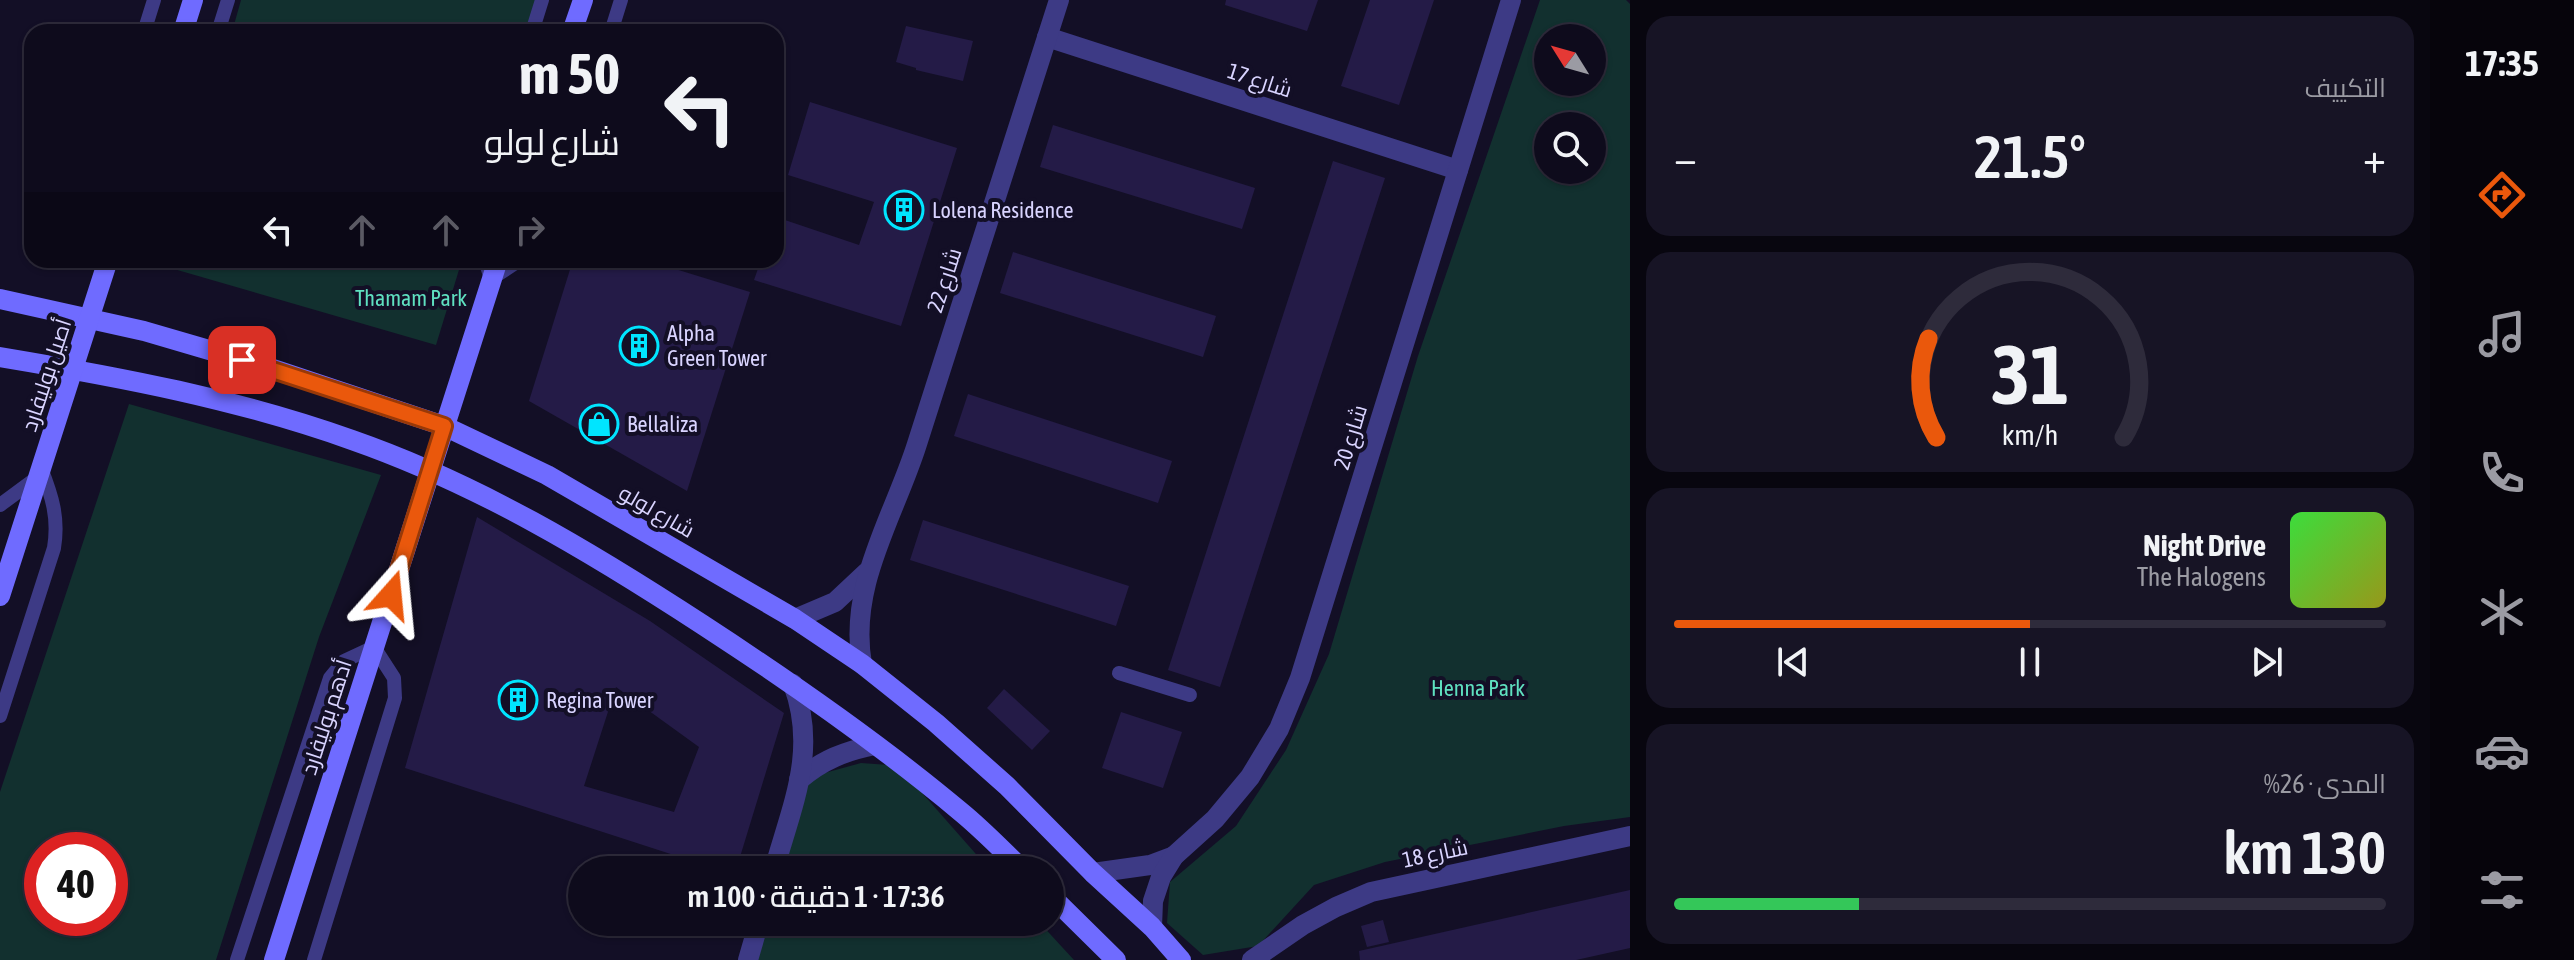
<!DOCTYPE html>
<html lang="ar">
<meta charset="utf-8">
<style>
:root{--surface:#0e0b1c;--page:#171425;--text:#f1f3f6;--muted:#9b9ba3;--line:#2e2b3b;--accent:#ea580c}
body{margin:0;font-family:"Asap Condensed",Cairo,sans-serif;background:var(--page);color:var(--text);direction:rtl;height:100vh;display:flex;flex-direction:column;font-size:30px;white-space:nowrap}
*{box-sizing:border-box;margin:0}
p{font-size:26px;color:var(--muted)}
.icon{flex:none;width:44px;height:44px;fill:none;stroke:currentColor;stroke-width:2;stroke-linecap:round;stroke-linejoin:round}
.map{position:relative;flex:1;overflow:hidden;direction:ltr}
.drawer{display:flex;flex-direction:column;gap:16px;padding:16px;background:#08060f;width:800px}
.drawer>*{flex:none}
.banner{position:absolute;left:24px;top:24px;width:760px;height:244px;border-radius:24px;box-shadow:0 2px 6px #0004,0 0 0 2px var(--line);direction:rtl;background:#0e0b1c;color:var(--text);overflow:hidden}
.needle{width:52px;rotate:307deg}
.controls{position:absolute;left:1534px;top:24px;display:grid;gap:16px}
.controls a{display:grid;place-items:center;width:72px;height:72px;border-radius:50%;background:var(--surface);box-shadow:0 2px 6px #0004,0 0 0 2px var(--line);font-size:40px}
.speed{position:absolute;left:24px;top:832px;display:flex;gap:16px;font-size:40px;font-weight:700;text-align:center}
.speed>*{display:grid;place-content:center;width:104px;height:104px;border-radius:50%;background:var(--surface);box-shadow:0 2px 6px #0004,0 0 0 2px var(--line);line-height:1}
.speed .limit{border:12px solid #d22;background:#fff;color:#111}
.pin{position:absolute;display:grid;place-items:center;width:68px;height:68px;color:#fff;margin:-34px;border-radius:16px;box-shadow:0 4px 12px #0006}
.me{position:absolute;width:88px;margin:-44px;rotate:18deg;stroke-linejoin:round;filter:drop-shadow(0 0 6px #0008)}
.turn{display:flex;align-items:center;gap:28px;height:168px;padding:0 32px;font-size:36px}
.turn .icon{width:104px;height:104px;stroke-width:2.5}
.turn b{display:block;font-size:56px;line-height:68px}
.lanes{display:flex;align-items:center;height:76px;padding:0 32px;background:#0003;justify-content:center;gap:40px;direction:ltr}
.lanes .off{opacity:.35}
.big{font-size:60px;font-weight:600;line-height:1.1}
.drawer .widget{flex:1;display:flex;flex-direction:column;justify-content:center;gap:12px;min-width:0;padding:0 28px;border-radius:24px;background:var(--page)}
.drawer .dial{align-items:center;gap:0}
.dial svg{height:208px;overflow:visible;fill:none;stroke:var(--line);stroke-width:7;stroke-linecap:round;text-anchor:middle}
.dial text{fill:var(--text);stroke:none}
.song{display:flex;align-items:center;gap:24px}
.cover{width:96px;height:96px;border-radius:12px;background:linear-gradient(135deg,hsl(120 70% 55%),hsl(60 70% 35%))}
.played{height:8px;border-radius:4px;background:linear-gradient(90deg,var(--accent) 50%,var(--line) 50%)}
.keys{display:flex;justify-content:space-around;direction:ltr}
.heat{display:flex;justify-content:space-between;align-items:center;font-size:44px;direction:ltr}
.charge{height:12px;border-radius:6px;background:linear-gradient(90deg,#34c759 26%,var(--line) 0)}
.trip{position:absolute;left:568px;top:856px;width:496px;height:80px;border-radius:40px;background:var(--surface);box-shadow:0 2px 6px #0004,0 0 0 2px var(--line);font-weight:600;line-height:80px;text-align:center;direction:rtl}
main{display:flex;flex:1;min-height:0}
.tabs{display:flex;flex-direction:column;width:144px;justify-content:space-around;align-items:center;background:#06040b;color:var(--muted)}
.tabs .icon{width:56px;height:56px}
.tabs .on{color:var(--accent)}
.tabs b{font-size:36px;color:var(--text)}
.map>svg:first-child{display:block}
.green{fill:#12302f;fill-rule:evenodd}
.building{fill:#241b47;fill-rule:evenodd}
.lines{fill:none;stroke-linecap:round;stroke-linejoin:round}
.lane{stroke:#3d3a85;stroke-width:14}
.street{stroke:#3d3a85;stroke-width:20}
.secondary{stroke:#6f6bff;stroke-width:20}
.route-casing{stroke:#983908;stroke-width:20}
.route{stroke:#ea580c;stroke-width:14}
.labels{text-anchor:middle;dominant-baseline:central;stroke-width:8;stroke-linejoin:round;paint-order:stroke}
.street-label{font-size:22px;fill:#d9d4ff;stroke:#130f26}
.poi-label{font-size:22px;fill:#d9d4ff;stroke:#130f26;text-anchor:start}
.park-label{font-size:22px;fill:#5fe0c0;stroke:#130f26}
</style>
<main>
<nav class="tabs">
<b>17:35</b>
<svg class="icon on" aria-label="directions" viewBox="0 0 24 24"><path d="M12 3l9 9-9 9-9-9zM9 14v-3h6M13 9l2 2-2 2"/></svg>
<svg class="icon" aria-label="music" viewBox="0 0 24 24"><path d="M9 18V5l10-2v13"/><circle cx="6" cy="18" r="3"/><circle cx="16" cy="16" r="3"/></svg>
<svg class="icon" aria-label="phone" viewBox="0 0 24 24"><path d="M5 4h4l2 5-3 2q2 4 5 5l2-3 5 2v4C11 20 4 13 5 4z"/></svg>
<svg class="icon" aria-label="climate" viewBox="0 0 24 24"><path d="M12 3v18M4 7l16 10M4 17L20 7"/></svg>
<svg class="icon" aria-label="car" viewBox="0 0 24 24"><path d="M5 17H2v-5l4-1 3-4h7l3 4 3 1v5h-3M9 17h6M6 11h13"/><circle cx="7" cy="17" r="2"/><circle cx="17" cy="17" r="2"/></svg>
<svg class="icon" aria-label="filters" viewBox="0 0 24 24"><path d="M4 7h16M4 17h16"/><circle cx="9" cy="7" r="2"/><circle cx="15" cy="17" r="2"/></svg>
</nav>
<section class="drawer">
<div class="widget"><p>التكييف</p>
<div class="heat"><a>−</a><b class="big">21.5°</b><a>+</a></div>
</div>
<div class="widget dial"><svg viewBox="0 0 100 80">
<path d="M14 69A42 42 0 1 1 86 69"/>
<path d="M14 69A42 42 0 0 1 11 31" stroke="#ea580c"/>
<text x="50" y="56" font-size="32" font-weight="700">31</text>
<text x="50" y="72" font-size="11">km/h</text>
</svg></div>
<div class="widget">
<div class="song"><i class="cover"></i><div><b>Night Drive</b><p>The Halogens</p></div></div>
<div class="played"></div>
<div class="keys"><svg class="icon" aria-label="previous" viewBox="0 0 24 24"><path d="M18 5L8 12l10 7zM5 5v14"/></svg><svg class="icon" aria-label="pause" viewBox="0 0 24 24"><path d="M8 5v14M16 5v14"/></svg><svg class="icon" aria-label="next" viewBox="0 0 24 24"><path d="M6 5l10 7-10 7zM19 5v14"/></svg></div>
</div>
<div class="widget"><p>المدى · 26%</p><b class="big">130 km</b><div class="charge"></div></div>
</section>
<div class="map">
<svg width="1630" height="960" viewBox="0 0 1630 960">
<rect width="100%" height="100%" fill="#130f26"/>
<!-- green -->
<g class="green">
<path d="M241,0H540L530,32H232Z"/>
<path d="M1540,0H1626L1630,4V817L1564,826L1385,862L1314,885L1258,946L1203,955L1167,923L1170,882L1236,826L1286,750L1329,654L1418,356ZM1548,38H1592V82H1548ZM1548,126H1592V170H1548Z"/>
<path d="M169,260H462L436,345L167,267Z"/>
<path d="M129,404L381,475L319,637L216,960H0V792ZM42,850H110V918H42Z"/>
<path d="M861,763L889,765L908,777L990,870H774L799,780Z"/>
<path d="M759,922H1039L1074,960H749Z"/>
</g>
<!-- building -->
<g class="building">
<path d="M1226,0H1318L1307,31L1225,5Z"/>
<path d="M1370,0H1434L1399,105L1341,86Z"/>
<path d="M906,26L973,41L963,81L916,70V68L896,62Z"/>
<path d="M810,102L957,148L901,326L754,280L761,260H776V217L859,245L874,202L788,175Z"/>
<path d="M1053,125L1255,188L1242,229L1040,167Z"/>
<path d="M1333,161L1385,178L1220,687L1168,670Z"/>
<path d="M1013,252L1216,316L1203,357L1000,293Z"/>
<path d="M573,260H646L750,292L687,491L529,401Z"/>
<path d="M968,394L1172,461L1158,503L954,436Z"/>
<path d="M477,517L650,621L784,713L736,870H720L405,768ZM616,687L699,747L674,812L584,786Z"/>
<path d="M923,520L1129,586L1116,626L910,560Z"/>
<path d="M1004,689L1050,731L1032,750L987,708Z"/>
<path d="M1121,712L1182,732L1163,788L1102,768Z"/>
<path d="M1630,890V948L1576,960H1360L1359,951Z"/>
<path d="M1383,920L1389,942L1367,947L1361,926Z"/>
</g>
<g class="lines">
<!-- lane -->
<g class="lane">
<path d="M144,32L154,0"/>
<path d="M218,32L228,0"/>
<path d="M532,32L542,0"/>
<path d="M611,32L621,0"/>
<path d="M485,260L491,279L520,260"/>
<path d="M0,505L38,477"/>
<path d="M1119,673L1190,695"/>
<path d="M0,716L54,548C59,518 52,496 41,468"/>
<path d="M237,960L330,678L344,661L374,647L394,678L395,698L314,960"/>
</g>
<!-- street -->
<g class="street">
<path d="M1047,37L1458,170"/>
<path d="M795,619L835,602L867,572"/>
<path d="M862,664C848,585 894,517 917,444C964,296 1011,148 1059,0"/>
<path d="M799,780C822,760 845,751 875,745"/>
<path d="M774,870C792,805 818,751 793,684"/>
<path d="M1093,873L1150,865L1174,856"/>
<path d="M1152,927L1153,901L1161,877L1174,856L1215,819L1250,777L1279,729L1300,678L1511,0"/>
<path d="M748,960L759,922"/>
<path d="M1252,960L1303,925L1336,907L1371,892L1630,836"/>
</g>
<!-- secondary -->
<g class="secondary">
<path d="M183,32L193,0"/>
<path d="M572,32L583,0"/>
<path d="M0,299L144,331L267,367L444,426L547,475L795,619L862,664L936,723L1007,786L1093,873L1152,927L1181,960"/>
<path d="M0,357C120,377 237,399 352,440C478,484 591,552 703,625C792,683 880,744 961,812C983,830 1003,851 1023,870"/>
<path d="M0,596L108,260"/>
<path d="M1050,895L1116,960"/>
<path d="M274,960L498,260"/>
</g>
</g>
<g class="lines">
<defs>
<path id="route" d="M242,360L444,426L391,595"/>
</defs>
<!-- route casing -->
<use href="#route" class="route-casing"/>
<!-- route -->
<use href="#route" class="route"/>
</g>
<!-- icons -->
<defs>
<symbol id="building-ring" viewBox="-11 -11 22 22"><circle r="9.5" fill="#130f26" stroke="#00e5ff" stroke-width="1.5"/><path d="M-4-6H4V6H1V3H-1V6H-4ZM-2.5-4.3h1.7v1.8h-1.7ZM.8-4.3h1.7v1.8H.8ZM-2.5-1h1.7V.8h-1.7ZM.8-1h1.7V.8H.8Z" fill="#00e5ff"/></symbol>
<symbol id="shop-ring" viewBox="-11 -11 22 22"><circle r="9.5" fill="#130f26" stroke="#00e5ff" stroke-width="1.5"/><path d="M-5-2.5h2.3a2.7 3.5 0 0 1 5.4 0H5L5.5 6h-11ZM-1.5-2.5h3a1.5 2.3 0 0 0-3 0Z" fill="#00e5ff"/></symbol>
</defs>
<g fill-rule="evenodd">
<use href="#building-ring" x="882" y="188" width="44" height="44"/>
<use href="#building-ring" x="617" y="324" width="44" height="44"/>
<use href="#shop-ring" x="577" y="402" width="44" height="44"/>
<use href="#building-ring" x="496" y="678" width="44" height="44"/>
</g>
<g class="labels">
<!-- street labels -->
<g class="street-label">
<text transform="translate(1260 80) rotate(18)">شارع 17</text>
<text transform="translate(944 280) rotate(-72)">شارع 22</text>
<text transform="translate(46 375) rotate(-72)">أصيل بوليفارد</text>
<text transform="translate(1350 437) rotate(-73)">شارع 20</text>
<text transform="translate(657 511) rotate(30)">شارع لولو</text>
<text transform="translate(326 717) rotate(-72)">أدهم بوليفارد</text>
<text transform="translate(1435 853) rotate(-12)">شارع 18</text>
</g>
<!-- poi labels -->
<g class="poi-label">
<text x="932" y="210">Lolena Residence</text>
<text x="667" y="333">Alpha<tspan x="667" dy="25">Green Tower</tspan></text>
<text x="627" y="424">Bellaliza</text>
<text x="546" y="700">Regina Tower</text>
</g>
<!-- park labels -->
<g class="park-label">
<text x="411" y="298">Thamam Park</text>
<text x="1478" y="688">Henna Park</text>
</g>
</g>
</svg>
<div class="controls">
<a><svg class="needle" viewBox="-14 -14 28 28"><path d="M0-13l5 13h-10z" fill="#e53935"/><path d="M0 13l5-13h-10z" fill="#9b9ba3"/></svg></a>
<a><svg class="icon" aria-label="search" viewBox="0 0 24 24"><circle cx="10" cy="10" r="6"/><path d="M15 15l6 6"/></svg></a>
</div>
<div class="speed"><div class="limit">40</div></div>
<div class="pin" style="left:242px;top:360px;background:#d93025"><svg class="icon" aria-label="arrive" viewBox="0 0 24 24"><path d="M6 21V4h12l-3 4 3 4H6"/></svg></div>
<svg class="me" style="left:391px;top:595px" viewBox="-20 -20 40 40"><path d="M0-17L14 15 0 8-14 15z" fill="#ea580c" stroke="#fff" stroke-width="4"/></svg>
<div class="trip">17:36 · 1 دقيقة · 100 m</div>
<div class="banner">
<div class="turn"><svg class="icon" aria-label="left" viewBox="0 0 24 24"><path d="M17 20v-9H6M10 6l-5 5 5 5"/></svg><div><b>50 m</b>شارع لولو</div></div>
<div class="lanes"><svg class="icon" aria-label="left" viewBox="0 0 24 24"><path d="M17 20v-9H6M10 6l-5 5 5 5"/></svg><svg class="icon off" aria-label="ahead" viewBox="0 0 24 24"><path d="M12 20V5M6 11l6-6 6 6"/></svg><svg class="icon off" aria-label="ahead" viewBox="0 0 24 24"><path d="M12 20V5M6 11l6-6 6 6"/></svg><svg class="icon off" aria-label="right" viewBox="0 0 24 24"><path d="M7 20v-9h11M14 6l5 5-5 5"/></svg></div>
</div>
</div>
</main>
